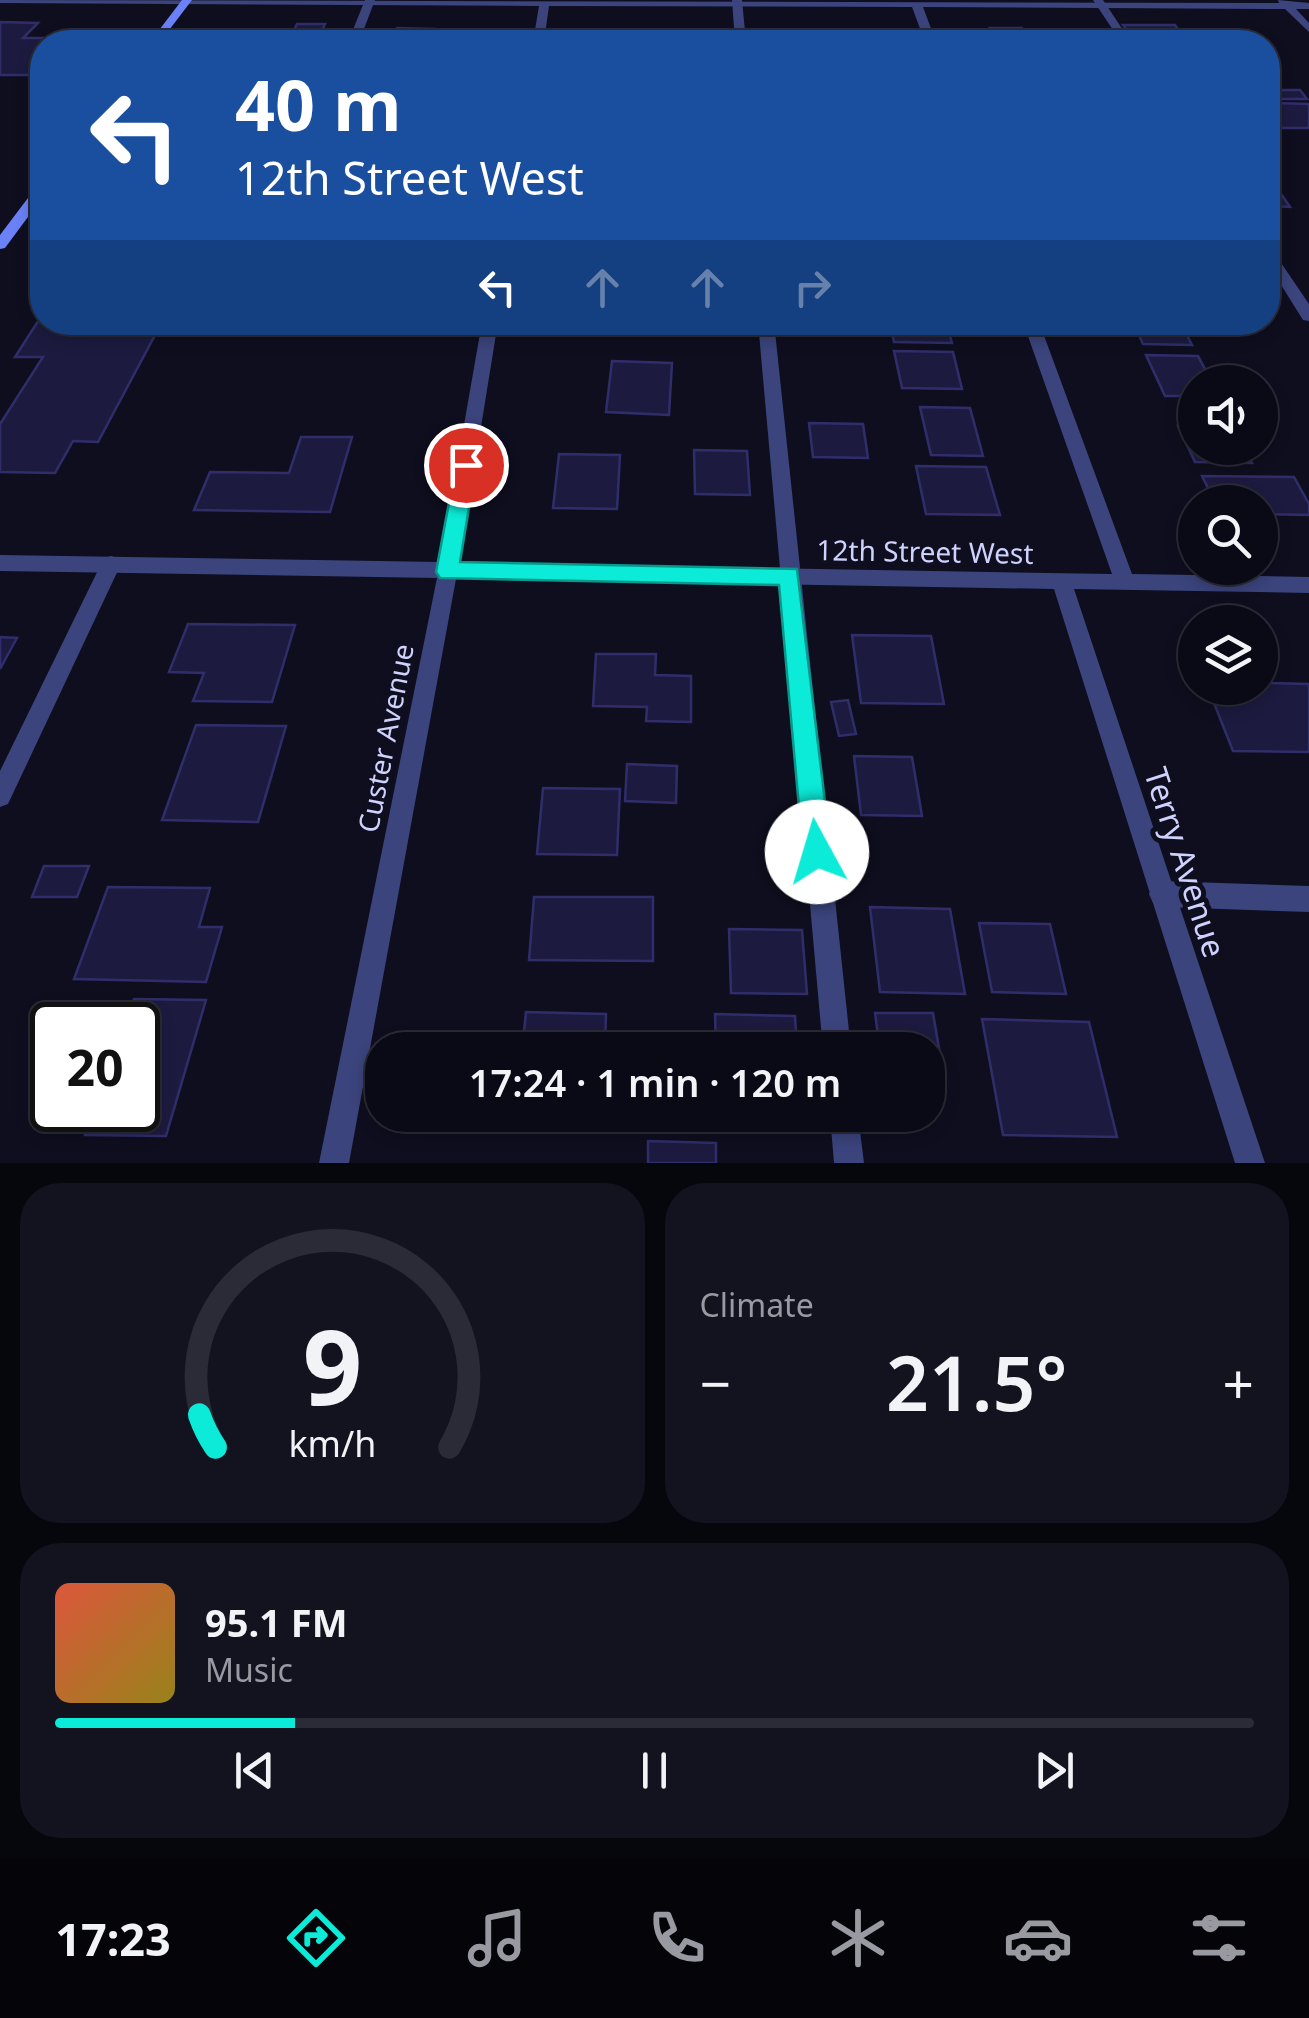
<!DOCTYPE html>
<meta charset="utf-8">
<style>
:root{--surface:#0a0a17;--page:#131320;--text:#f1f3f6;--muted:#999aa1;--line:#2a2b36;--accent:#0cead8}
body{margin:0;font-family:"Noto Sans",sans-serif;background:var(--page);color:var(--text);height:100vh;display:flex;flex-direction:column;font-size:38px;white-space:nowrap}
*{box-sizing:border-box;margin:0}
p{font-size:32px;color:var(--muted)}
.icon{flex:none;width:55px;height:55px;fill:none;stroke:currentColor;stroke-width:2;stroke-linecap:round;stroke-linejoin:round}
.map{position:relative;height:1163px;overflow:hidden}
.details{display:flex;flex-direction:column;gap:20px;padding:20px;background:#06060d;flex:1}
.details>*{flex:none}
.banner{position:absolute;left:30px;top:30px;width:1250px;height:305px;border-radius:40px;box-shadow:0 5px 15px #0003,0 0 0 2px var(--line);background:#1a4fa0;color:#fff;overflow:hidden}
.controls{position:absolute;left:1178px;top:365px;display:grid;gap:20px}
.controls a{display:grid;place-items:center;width:100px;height:100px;border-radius:50%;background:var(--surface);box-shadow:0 5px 15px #0003,0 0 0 2px var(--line);font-size:50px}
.speed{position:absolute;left:30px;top:1002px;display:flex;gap:20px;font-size:50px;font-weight:700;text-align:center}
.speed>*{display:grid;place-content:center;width:130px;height:130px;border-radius:50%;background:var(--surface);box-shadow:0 5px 15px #0003,0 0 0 2px var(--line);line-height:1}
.speed .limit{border:5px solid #111;border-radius:15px;background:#fff;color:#111}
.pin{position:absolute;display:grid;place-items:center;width:85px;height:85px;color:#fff;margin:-42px;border:5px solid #fff;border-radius:50%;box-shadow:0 2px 10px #0007}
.me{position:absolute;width:110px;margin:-55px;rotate:354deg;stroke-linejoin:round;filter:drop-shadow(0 0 8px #0008)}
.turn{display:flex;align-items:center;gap:35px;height:210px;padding:0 40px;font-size:45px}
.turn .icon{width:130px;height:130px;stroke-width:2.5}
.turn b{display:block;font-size:70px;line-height:85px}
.lanes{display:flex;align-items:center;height:95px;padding:0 40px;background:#0003;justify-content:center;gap:50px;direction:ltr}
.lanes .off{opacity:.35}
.big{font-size:75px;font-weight:600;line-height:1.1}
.details .tile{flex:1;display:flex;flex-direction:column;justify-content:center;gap:15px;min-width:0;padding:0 35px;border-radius:40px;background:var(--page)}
.details .dial{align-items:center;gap:0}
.dial svg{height:260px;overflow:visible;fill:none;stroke:var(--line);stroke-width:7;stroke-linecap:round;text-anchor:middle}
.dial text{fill:var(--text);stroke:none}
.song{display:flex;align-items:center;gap:30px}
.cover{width:120px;height:120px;border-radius:15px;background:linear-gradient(135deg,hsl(10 70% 55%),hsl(50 70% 35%))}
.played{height:10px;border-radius:5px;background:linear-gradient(90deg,var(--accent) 20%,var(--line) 20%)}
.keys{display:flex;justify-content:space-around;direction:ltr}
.heat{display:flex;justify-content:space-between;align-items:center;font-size:55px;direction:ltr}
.details .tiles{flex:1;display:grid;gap:20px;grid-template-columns:1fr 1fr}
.tile:last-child{grid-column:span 2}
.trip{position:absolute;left:365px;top:1032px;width:580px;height:100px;border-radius:40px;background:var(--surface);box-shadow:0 5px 15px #0003,0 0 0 2px var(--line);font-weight:600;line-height:100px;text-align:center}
.tabs{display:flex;height:160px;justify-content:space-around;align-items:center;background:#040409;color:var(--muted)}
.tabs .icon{width:70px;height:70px}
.tabs .on{color:var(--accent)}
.tabs b{font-size:45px;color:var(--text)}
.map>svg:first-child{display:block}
.building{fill:#1c1b3f;stroke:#2f2e6a;stroke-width:2.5}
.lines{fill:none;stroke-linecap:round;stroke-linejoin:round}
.lane{fill:#3b447c;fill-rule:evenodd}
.street{fill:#3b447c;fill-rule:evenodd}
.secondary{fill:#6b81f7;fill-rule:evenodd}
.route{fill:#0cead8;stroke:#08988c;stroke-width:2.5}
.labels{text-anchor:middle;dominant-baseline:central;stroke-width:10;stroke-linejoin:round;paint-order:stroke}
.street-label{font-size:28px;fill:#ced2fc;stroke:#0e0e1f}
.near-street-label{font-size:32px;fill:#ced2fc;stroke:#0e0e1f}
</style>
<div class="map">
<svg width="1309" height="1163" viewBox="0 0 1309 1163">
<rect width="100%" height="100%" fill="#0e0e1f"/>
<!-- building -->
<g class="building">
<path d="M0,22L38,23L23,38H82L78,42H42V75H0Z"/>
<path d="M297,24H325L317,42H288Z"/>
<path d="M1123,25H1175L1187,42H1169L1164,35L1130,34Z"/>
<path d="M397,28L434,29L429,42H391Z"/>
<path d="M990,28H1022L1029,42H997Z"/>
<path d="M1199,32H1246L1255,42H1208Z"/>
<path d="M1052,36H1096L1100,42H1056Z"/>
<path d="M1268,90H1300L1307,99H1268Z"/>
<path d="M1276,103L1309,104V128H1269L1268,108L1280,109Z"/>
<path d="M1268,175L1290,207L1268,206Z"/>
<path d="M42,315V322H162L98,442L73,441L55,473L0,472V424L43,357H15Z"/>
<path d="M890,322H946L952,343L894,342Z"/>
<path d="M1133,322H1180L1192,345L1143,344Z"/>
<path d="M894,351L953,352L962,389L902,388Z"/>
<path d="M1146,355L1198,356L1212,382H1195V396H1165Z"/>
<path d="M612,361L672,363L669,415L606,412Z"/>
<path d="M920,407L970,408L983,456L931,455Z"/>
<path d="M809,423L863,424L868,458L813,457Z"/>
<path d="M1178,426L1195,427V448H1244L1252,463L1195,462Z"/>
<path d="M301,437H352L330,512L194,510L210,472L289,473Z"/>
<path d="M694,450L747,451L750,495L695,494Z"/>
<path d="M559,454L620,455L617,509L553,508Z"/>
<path d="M916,466L986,467L1000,515L926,514Z"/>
<path d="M1202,476L1294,477L1309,504V515L1260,514V502H1215Z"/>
<path d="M188,624L295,625L272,702L193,701L204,673L169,672Z"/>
<path d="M852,635L931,636L944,704L861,703Z"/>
<path d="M0,637L17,638L0,669Z"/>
<path d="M596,654H656L655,675L691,676V722L646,721L647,707L593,706Z"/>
<path d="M1260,675H1264L1268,683L1309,684V752L1233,751L1208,688H1260Z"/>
<path d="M848,700L856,734L839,736L831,702Z"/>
<path d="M196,725L286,726L258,822L162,820Z"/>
<path d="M854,756L912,757L922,816L861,815Z"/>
<path d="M627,764L677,766L676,803L625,801Z"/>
<path d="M543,788L620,789L617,855L537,854Z"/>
<path d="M44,866H89L77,897H32Z"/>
<path d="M108,887L210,888L199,927H222L206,982L74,979Z"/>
<path d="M534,897H653V961L529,960Z"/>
<path d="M870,907L950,909L965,994L880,992Z"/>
<path d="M979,923L1050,924L1066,994L992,992Z"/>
<path d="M729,929L802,930L807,994L731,993Z"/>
<path d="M134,999L206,1000L166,1136L85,1135L93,1110H138V1025H126Z"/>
<path d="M526,1012L606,1014L605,1050H522Z"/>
<path d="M875,1013H933L941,1060H928V1050H880Z"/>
<path d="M715,1014L795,1016L797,1050H716Z"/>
<path d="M982,1019L1089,1022L1117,1137L1003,1135Z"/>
<path d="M516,1115H602L601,1123L515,1121Z"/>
<path d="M648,1141L716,1143V1163H648Z"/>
</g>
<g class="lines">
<!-- lane -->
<g class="lane">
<path d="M365,0H375L359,42H348Z"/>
<path d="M732,0H742L746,42H735Z"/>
<path d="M1093,0H1103L1131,42H1121Z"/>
<path d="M1268,250L1273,251L1309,304V321L1303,320L1268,264Z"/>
<path d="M758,322H774L851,1050H823Z"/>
<path d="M111,556L118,558L121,564L8,804L0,807V771L104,558Z"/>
<path d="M1162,881L1309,886V912L1162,907L1153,903L1149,894L1153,885Z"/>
<path d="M830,1115H858L864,1163H834Z"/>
</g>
<!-- street -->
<g class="street">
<path d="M0,0L1279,3L1278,0L1309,3V9H1296L1309,23V32L1285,9L923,7L936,42H925L912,7L549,6L544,42H533L539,6L0,3Z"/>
<path d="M482,322H498L459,563L1112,574L1023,322H1039L1132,574L1309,577V593L1074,589L1265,1163H1235L1054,589L456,579L349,1163H319L437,578L0,571V555L440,562Z"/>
</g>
<!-- secondary -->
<g class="secondary">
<path d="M182,0H192L160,42H150Z"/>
<path d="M42,185V198L5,248L0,249V235L37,186Z"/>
</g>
</g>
<!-- route -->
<path class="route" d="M466,457L476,465L460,562L797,569L831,852L827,862L817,866L807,862L803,852L779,585L440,578L436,572L456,465Z"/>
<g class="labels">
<!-- street labels -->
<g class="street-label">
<text transform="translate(925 551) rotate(1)">12th Street West</text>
<text transform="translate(385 738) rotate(-79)">Custer Avenue</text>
</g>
<!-- near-street labels -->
<g class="near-street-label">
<text transform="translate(1186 862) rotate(72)">Terry Avenue</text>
</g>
</g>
</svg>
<div class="controls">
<a><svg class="icon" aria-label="sound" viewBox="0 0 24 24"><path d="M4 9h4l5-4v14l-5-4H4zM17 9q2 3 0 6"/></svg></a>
<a><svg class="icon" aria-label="search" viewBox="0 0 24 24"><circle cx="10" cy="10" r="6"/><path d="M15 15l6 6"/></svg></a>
<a><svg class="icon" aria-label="layers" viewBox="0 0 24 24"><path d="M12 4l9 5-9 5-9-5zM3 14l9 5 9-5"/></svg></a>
</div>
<div class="speed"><div class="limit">20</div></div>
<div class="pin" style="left:466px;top:465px;background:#d93025"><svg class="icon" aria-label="arrive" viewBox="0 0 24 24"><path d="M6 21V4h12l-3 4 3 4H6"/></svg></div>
<svg class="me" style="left:817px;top:852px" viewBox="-20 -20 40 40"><circle r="19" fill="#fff"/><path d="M0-13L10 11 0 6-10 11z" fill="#0cead8"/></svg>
<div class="trip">17:24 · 1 min · 120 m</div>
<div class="banner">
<div class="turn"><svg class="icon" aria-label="left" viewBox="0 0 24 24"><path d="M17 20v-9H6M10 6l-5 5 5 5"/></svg><div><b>40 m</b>12th Street West</div></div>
<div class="lanes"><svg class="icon" aria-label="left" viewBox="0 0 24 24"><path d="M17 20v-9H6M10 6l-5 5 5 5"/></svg><svg class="icon off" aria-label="ahead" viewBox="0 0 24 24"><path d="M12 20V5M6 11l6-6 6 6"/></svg><svg class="icon off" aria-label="ahead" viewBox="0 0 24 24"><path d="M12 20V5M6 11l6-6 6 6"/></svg><svg class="icon off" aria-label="right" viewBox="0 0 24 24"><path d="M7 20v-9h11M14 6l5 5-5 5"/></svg></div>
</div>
</div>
<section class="details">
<div class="tiles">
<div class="tile dial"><svg viewBox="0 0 100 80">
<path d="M14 69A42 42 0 1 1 86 69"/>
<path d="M14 69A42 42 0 0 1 9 59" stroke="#0cead8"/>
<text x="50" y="56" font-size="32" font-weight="700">9</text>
<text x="50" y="72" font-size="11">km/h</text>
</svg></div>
<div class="tile"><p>Climate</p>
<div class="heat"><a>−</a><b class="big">21.5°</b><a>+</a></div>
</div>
<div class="tile">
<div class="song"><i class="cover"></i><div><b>95.1 FM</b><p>Music</p></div></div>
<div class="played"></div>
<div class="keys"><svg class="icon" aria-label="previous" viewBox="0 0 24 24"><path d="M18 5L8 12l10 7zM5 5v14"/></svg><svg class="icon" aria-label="pause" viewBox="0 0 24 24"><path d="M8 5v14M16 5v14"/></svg><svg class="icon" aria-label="next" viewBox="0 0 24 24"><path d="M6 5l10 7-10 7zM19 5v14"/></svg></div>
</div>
</div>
</section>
<nav class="tabs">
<b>17:23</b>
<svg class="icon on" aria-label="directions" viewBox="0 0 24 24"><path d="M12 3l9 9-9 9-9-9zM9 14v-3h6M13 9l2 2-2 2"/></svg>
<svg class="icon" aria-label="music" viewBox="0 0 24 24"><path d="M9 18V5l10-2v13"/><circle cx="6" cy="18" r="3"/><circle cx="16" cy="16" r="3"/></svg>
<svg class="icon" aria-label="phone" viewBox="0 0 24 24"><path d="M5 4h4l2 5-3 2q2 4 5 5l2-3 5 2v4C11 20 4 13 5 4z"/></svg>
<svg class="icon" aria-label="climate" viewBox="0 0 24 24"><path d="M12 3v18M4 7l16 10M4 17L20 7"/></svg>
<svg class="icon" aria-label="car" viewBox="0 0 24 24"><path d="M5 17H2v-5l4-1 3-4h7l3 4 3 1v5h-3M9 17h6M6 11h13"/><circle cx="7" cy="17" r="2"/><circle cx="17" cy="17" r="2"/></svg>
<svg class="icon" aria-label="filters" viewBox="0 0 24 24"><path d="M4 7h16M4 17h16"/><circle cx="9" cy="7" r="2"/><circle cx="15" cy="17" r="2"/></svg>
</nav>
